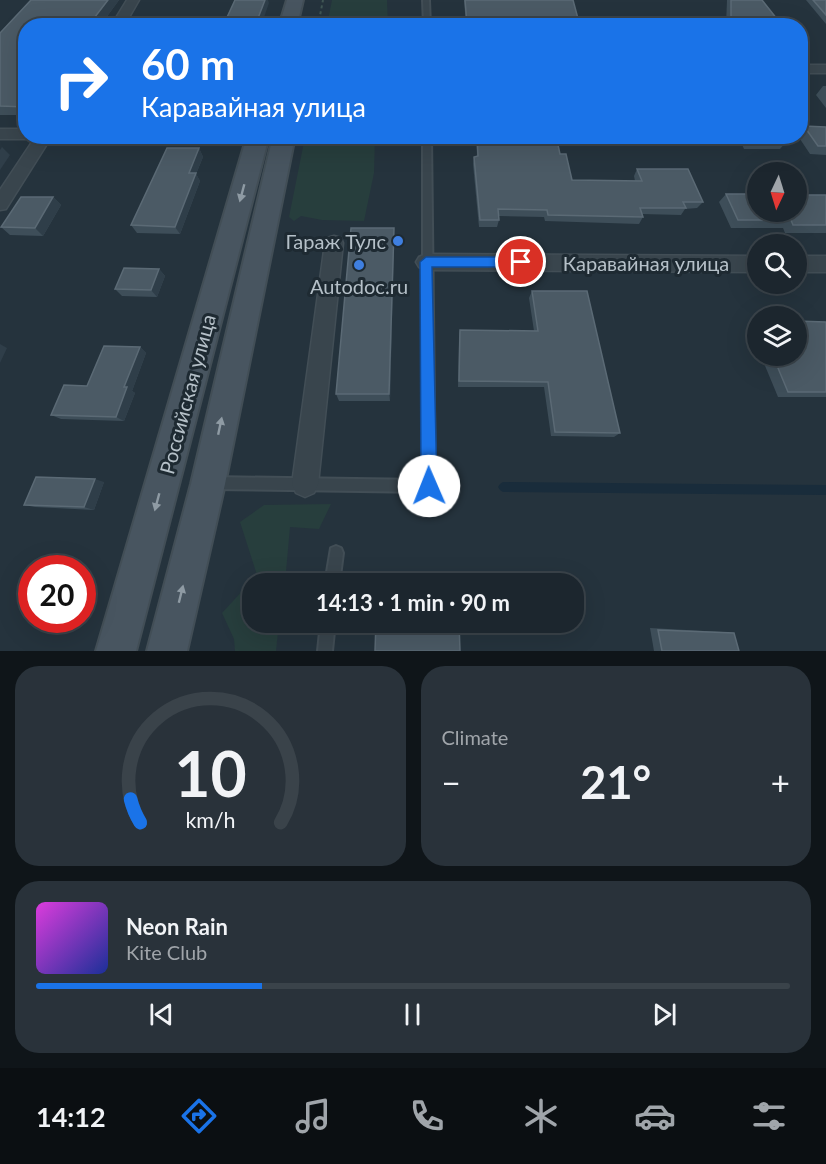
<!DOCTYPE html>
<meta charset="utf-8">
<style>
:root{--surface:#1c262e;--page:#29323a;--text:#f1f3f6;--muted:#a0a5aa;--line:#3a434a;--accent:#1a73e8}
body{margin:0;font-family:Lato,sans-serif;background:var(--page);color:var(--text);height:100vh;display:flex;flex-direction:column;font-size:22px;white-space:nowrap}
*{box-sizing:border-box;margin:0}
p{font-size:20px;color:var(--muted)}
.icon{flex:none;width:33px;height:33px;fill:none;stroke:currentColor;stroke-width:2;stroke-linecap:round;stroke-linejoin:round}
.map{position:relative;height:651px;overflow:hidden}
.panel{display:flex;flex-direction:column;gap:15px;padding:15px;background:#0f1519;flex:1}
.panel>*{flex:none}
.guide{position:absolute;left:18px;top:18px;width:790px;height:126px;border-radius:24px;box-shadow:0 6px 24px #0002,0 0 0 2px var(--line);background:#1a73e8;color:#fff;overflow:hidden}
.needle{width:39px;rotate:184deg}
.controls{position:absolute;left:747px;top:162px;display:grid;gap:12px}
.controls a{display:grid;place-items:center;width:60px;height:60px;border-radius:50%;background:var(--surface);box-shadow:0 6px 24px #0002,0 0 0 2px var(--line);font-size:30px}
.speed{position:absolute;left:18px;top:555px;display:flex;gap:12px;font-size:30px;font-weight:700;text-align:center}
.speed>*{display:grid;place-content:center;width:78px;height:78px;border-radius:50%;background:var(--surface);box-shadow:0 6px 24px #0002,0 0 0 2px var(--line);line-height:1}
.speed .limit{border:9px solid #d22;background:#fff;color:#111}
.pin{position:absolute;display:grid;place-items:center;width:51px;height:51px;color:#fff;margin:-26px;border:3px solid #fff;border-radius:50%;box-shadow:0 2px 6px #0007}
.me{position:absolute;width:66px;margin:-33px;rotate:359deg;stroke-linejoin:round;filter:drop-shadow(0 0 4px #0008)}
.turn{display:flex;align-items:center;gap:21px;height:126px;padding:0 24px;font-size:27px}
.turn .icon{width:78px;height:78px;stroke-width:2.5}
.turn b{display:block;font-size:42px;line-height:51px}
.big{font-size:45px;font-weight:700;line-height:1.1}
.panel .card{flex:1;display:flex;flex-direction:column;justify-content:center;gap:9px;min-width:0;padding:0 21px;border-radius:24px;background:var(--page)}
.panel .dial{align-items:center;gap:0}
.dial svg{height:156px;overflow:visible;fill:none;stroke:var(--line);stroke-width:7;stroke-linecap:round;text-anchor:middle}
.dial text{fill:var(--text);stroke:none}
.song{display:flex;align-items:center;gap:18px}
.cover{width:72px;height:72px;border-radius:9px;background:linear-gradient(135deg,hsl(300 70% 55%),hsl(230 70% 35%))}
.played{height:6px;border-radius:3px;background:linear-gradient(90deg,var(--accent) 30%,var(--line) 30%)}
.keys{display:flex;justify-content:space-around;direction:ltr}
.heat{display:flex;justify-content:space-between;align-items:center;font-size:33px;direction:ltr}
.panel .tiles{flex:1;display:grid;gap:15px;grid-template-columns:1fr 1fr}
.card:last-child{grid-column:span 2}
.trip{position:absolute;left:242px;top:573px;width:342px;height:60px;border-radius:24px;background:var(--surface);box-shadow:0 6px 24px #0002,0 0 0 2px var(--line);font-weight:700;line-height:60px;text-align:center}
.tab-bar{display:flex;height:96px;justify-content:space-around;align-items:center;background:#0b0f12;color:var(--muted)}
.tab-bar .icon{width:42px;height:42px}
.tab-bar .active{color:var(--accent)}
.tab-bar b{font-size:27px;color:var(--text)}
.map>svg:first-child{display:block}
.green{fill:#273e3d}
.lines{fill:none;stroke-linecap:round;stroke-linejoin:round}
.stream{fill:#192c3b;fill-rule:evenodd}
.service-casing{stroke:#424e56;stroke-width:4}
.minor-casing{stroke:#424e56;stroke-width:3}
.secondary-casing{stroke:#424e56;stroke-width:4}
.path{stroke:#405654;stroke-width:2;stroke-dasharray:3 3;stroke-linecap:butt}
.service{fill:#39454d;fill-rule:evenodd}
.minor{fill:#39454d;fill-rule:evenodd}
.secondary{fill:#485560;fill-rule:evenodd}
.wall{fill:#3e4e59}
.shaded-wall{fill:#2f3e49}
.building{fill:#4b5a65;stroke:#5b6a75;stroke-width:1.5}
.oneway{fill:#8f9ba4}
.route{fill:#1a73e8;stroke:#114b97;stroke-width:1.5}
.shop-dot{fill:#3f7fe0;stroke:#1e2a32;stroke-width:2}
.labels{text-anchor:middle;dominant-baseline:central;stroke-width:6;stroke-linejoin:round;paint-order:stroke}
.poi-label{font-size:20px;fill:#b5c0c8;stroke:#1e2a32;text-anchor:end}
.street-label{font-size:20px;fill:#b5c0c8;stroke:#1e2a32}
</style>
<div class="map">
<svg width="826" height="651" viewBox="0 0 826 651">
<rect width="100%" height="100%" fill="#25333d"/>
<!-- green -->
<g class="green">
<path d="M332,0H387L388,25H327Z"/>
<path d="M305,137H375L374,173L364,221L322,220L301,216L294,221L289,217Z"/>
<path d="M331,504L319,529L290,527L285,583L252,584V622L279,623L276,651H235L234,639L222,613L257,575L240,522L264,505Z"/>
</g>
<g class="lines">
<!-- stream -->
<path class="stream" d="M503,482L826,485V495L503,492L500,490L498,487L500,484Z"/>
<defs>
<g id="service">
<path d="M423,0H429L430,26H424Z"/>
<path d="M423,136H431L435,486L433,490L429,492L212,489L208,487L206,483L208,479L212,477L423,480Z"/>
<path d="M336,546L341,548L343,553L339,584H325L331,548Z"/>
<path d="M321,622H335L332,651H318Z"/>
</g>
<g id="minor">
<path d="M127,0H139L124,26H111Z"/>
<rect x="801" y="65" width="25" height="8"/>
<path d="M0,129H26V136H32L26,139H0Z"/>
<path d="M36,136H52L6,209L0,210V190Z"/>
<path d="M334,236L341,238L343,243L318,484L314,493L305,497L296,493L292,484L325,243L327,238Z"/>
<path d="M426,254L758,256V272L426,270L419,267L416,262L419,257Z"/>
<rect x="796" y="256" width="30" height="16"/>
</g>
<g id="secondary">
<path d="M287,0H303L297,26H279Z"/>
<path d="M247,136H269L136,651H96Z"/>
<path d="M273,136H295L225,484L187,651H147L191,484Z"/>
</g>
</defs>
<!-- service casing -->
<use href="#service" class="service-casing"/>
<!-- minor casing -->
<use href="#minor" class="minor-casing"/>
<!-- secondary casing -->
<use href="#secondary" class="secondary-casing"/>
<!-- path -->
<path class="path" d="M318,26L323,0"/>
<!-- service -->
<use href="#service" class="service"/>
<!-- minor -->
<use href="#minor" class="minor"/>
<!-- secondary -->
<use href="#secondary" class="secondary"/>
</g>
<!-- wall -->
<g class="wall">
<path d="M31,0H119L100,26H26V115H0V33Z"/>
<path d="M459,0H573L580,26H466L464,0Z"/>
<path d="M727,0H762L777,19L773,26H726Z"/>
<path d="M806,0H826V24Z"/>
<path d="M823,86H826V108L816,95Z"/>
<path d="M804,126L826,127V155L810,154L798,136H801V130Z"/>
<path d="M476,136H556L560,154L572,180L635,181L634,176L637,169L703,202L697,208L685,209L681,215L642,214L643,217L639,224L545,221L544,217L499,216V220L497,227H479L473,164L474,157L477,156Z"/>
<path d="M738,136H784L787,141L780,149H744Z"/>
<path d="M199,148L203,157L196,174L200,181L180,234L137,233L131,225Z"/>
<path d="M726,194L826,195V233H785L783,228H731L719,202Z"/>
<path d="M53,197L61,205L43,236L10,235L1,227Z"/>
<path d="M394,239L390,401H339L336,394Z"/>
<path d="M159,269L165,276L157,297L122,296L115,289Z"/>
<path d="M532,291L620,433L614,437L551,436L544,387H458L459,336L460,330L534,331L529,298Z"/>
<path d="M758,320V347L749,327Z"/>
<path d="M826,322V397H778L761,356H796Z"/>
<path d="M140,347L146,353L132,391L135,393L124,421L61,419L51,415L87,386Z"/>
<path d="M104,482L94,510L35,507L24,505Z"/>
<path d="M650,628L723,632L734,633L739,651H654Z"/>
</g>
<!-- shaded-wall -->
<g class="shaded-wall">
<path d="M108,0H119L100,26H88Z"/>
<path d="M265,0H268L269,3L261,26H255Z"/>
<path d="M2,147L10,155L0,170V150Z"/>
<path d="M199,148L203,157L196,174L200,181L180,234L175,227L189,173Z"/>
<path d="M53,197L61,205L43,236L35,228Z"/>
<path d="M394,228V239L390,401L389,394Z"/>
<path d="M159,269L165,276L157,297L151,290Z"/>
<path d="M0,344L7,348L0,363Z"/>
<path d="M140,347L146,353L132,391L135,393L124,421L116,417L124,387Z"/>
<path d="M95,479L104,482L94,510L84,507Z"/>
</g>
<!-- building -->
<g class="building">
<path d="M31,0H108L88,26H26V107L0,106V33Z"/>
<path d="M235,0H265L255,26H223Z"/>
<path d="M465,0H573L580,26H548V24H467Z"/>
<path d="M731,0H762L777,19L731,17Z"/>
<path d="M813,0H826V15Z"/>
<path d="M637,23H715L717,26H638Z"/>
<path d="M804,126L826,127V146H818Z"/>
<path d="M477,136H556L560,154H566L572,180L642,181L637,169H688L703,202H683L686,208H640L643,217L548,215L547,210L498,209L499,220H480L474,157L478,156Z"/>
<path d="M748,136H784L787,141H751Z"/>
<path d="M167,148H199L189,173H196L175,227L131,225Z"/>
<path d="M726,194H758V212H796V195H826V225H793L791,220H738Z"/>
<path d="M21,197H53L35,228L1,227Z"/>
<path d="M351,228H394L389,394H336Z"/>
<path d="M124,268L159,269L151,290L115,289Z"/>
<path d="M532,291H587L620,433L555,432L548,382L459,381L460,330L538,331Z"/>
<path d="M796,321L826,322V392H788L773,356H796Z"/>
<path d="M104,346L140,347L124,387H127L116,417L51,415L64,385L87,386Z"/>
<path d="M36,477L95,479L84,507L24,505Z"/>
<path d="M378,578L458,579V584H378Z"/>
<path d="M376,622H459L460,651H375Z"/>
<path d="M658,630L734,633L739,651H662Z"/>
</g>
<!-- one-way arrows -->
<defs><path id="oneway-solid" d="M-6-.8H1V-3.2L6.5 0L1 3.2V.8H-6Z" transform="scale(1.5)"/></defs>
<g class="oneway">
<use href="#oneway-solid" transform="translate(242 193) rotate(105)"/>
<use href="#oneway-solid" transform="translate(220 426) rotate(-78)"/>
<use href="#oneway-solid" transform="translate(157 502) rotate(105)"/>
<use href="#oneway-solid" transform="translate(181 594) rotate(-76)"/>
</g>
<!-- route -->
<path class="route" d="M426,257H521L527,262L521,267H432L437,486L435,492L429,494L423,492L421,486L420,262Z"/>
<!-- markers -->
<g class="shop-dot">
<circle cx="398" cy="241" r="6"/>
<circle cx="359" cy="265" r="6"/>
</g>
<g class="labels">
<!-- poi labels -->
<g class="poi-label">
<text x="386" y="241">Гараж Тулс</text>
<text x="359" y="286" text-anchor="middle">Autodoc.ru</text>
</g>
<!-- street labels -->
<g class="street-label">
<text x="646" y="263">Каравайная улица</text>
<text transform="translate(187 394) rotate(-75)">Российская улица</text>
</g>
</g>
</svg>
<div class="controls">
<a><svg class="needle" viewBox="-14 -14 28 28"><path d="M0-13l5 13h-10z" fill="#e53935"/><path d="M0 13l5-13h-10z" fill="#a0a5aa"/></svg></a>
<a><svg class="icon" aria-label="search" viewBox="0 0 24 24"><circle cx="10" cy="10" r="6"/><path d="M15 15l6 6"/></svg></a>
<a><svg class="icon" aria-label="layers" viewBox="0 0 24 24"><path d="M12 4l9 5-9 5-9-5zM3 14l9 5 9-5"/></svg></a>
</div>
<div class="speed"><div class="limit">20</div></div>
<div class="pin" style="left:521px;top:262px;background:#d93025"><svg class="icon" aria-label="arrive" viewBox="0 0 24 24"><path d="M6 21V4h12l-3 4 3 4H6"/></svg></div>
<svg class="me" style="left:429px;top:486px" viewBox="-20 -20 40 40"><circle r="19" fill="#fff"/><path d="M0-13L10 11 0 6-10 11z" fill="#1a73e8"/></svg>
<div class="trip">14:13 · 1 min · 90 m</div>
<div class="guide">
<div class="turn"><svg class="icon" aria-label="right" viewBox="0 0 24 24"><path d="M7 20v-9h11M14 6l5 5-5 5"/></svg><div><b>60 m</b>Каравайная улица</div></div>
</div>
</div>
<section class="panel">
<div class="tiles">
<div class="card dial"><svg viewBox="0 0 100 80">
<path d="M14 69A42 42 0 1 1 86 69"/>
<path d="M14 69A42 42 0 0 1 9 57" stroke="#1a73e8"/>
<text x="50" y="56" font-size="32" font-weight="700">10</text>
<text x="50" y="72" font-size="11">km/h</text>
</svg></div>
<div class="card"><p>Climate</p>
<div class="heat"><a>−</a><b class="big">21°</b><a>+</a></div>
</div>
<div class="card">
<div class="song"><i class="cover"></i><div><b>Neon Rain</b><p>Kite Club</p></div></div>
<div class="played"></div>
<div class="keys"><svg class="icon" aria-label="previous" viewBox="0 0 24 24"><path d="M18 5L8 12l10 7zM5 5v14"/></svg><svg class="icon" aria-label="pause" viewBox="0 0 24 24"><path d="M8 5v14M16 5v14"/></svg><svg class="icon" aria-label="next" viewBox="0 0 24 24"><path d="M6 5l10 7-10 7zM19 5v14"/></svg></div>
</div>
</div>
</section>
<nav class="tab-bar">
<b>14:12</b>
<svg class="icon active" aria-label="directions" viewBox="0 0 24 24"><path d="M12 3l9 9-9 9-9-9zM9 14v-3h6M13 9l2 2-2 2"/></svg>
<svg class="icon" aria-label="music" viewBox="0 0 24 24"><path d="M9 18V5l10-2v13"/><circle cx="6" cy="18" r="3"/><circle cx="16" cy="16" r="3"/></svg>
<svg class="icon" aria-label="phone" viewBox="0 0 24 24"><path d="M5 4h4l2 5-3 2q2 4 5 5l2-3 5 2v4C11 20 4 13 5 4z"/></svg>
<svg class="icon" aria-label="climate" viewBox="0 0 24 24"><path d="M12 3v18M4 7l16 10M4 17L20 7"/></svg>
<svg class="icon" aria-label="car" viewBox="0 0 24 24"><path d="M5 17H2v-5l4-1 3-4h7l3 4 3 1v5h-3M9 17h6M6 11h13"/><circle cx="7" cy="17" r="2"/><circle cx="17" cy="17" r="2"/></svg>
<svg class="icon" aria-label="filters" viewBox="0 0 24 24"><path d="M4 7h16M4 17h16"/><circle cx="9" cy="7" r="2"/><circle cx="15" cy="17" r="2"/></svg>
</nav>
